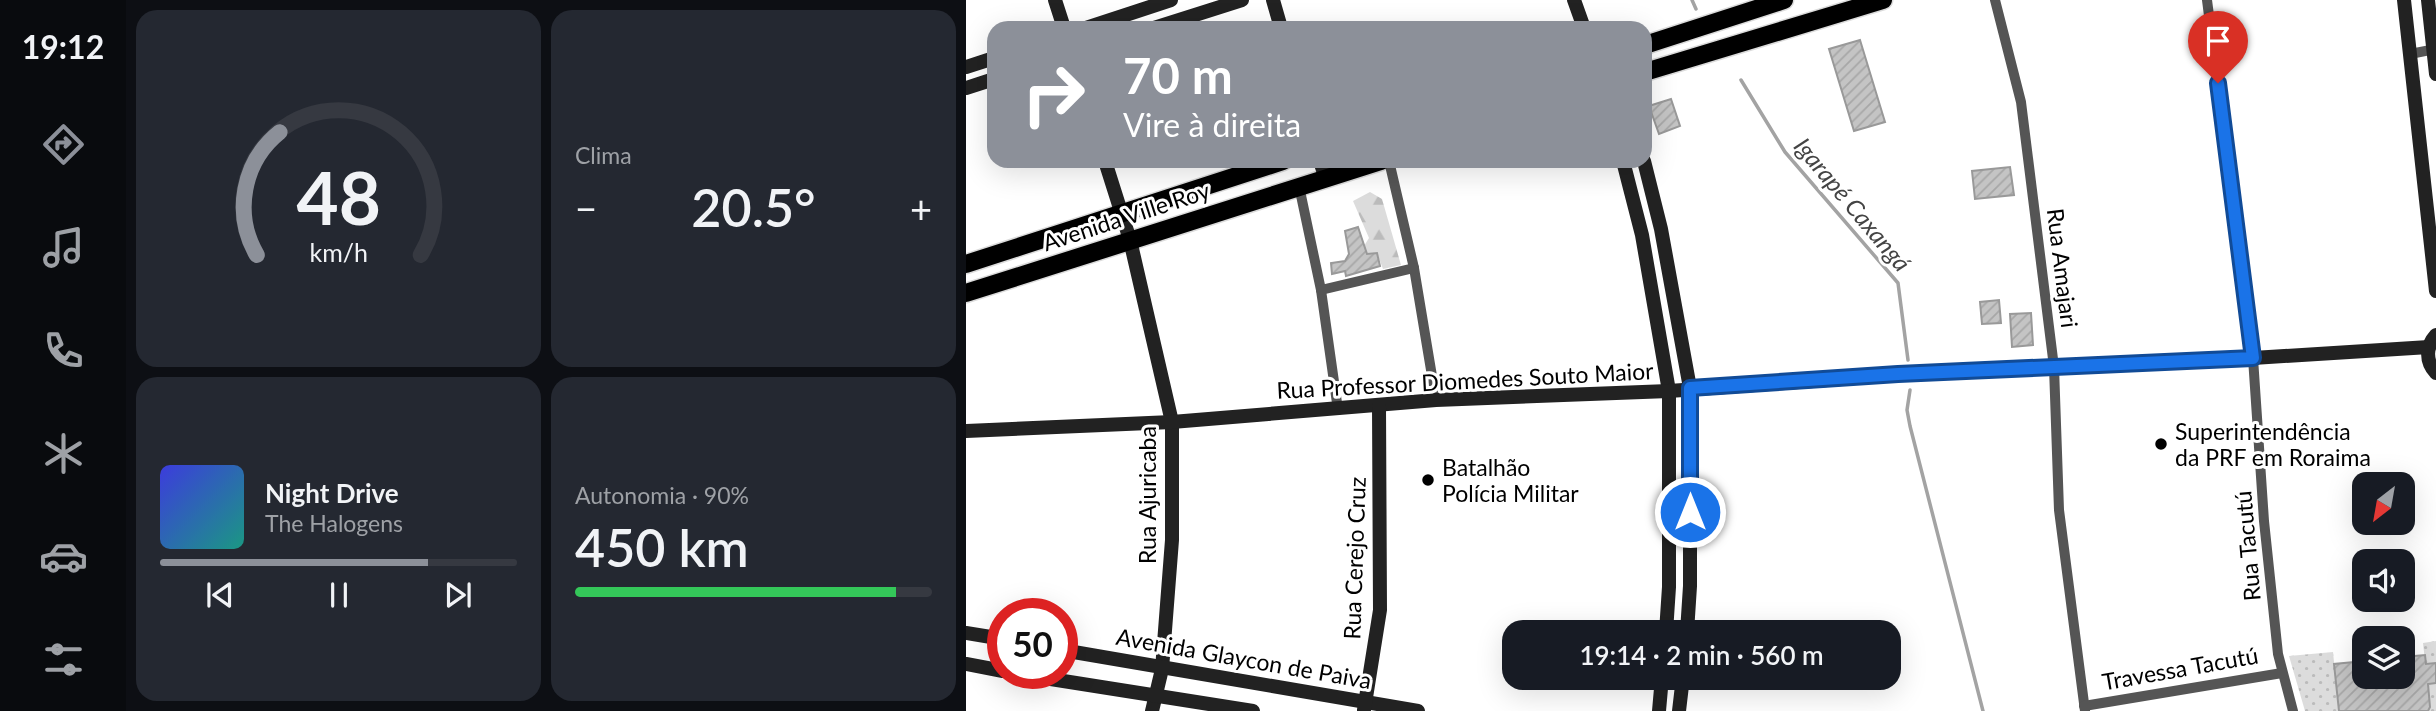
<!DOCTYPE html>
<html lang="pt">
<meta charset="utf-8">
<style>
:root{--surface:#171b24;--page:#242831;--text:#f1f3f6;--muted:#9ea1a6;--line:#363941;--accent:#8c9099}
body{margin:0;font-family:Lato,sans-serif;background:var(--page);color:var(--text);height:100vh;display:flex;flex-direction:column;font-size:26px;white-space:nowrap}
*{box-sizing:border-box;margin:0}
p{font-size:23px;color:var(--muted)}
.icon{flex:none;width:38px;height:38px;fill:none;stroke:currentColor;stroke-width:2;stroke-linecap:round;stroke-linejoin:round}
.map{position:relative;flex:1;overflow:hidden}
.panel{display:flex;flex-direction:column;gap:10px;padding:10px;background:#0d0f14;width:840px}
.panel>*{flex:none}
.top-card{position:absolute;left:21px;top:21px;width:665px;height:147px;border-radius:21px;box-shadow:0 7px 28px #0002;background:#8c9099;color:#fff;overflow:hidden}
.needle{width:46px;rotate:211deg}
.tools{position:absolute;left:1386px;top:472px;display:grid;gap:14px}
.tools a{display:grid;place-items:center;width:63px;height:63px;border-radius:14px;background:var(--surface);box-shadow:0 7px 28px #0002;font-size:35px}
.speed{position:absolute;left:21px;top:598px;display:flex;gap:14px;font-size:35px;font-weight:700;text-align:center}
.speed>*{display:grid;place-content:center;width:91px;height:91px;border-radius:50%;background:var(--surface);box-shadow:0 7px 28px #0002;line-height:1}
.speed .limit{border:10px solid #d22;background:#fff;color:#111}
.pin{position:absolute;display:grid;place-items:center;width:60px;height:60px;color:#fff;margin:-72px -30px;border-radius:50% 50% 50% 0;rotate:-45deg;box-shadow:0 0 7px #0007}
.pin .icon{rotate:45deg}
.me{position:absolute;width:77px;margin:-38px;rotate:0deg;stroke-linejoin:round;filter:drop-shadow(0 0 5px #0008)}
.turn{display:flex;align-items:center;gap:24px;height:147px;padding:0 21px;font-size:32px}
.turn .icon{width:91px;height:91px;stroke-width:2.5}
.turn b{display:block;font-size:49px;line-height:60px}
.big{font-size:52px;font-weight:600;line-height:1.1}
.panel .tile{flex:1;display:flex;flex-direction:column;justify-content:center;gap:10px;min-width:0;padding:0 24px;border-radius:21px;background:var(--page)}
.panel .dial{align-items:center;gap:0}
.dial svg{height:182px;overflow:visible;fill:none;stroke:var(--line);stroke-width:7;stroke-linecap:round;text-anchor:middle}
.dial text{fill:var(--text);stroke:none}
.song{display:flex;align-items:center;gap:21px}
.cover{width:84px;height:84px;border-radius:10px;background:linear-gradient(135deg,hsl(240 70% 55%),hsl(170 70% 35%))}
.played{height:7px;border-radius:4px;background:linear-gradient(90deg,var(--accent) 75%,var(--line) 75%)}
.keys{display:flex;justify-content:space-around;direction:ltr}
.heat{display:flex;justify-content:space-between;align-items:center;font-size:38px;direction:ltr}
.charge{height:10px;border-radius:5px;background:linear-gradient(90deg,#34c759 90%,var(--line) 0)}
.panel .tiles{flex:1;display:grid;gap:10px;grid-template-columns:repeat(2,1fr)}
.trip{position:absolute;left:536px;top:620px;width:399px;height:70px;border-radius:21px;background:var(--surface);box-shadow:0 7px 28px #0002;font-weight:600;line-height:70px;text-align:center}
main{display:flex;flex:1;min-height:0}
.tabs{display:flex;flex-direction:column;width:126px;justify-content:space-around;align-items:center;background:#090b0e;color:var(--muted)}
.tabs .icon{width:49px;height:49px}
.tabs .selected{color:var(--accent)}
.tabs b{font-size:32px;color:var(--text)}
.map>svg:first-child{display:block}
.green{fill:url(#green-dots)}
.forest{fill:url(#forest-firs)}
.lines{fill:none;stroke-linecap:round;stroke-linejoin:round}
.stream{stroke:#a3a3a3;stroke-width:3.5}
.building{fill:url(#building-hatch);stroke:#999;stroke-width:2}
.primary-casing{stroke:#dbdbdb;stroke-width:21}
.street{stroke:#555;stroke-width:10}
.secondary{stroke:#222;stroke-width:14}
.primary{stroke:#000;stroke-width:18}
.route-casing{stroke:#114b97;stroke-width:18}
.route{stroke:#1a73e8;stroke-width:12}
.poi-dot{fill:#000;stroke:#fff;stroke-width:2.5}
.labels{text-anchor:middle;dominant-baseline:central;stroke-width:6;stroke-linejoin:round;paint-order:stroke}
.street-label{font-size:23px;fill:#000;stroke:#fff}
.poi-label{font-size:23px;fill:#000;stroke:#fff;text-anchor:start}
.water-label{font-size:24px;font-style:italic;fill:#444;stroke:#fff}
</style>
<main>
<nav class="tabs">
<b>19:12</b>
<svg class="icon selected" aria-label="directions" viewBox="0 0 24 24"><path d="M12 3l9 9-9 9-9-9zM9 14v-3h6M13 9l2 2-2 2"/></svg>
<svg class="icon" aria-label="music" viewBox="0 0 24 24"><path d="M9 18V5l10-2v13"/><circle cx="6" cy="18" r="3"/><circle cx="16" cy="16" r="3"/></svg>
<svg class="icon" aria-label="phone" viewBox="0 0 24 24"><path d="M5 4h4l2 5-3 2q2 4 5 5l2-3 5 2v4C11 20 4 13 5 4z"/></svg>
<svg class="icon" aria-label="climate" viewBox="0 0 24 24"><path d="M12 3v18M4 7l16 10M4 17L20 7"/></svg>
<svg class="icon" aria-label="car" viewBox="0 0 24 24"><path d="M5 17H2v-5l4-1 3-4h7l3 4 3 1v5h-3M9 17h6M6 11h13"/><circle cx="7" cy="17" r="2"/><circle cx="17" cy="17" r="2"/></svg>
<svg class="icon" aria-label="filters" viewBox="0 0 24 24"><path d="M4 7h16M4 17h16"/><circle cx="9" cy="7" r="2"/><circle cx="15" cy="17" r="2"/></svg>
</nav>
<section class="panel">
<div class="tiles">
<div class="tile dial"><svg viewBox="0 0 100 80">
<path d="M14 69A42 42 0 1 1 86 69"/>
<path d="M14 69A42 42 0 0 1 24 15" stroke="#8c9099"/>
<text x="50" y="56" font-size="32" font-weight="700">48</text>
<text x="50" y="72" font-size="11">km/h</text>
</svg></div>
<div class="tile"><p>Clima</p>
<div class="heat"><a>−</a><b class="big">20.5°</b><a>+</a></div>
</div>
<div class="tile">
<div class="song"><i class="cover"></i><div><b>Night Drive</b><p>The Halogens</p></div></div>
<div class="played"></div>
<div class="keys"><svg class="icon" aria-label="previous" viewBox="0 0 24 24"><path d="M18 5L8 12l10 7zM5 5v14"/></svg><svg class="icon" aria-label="pause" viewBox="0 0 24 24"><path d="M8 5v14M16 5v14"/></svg><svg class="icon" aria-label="next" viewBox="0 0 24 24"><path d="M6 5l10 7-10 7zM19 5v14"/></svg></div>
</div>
<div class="tile"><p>Autonomia · 90%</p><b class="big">450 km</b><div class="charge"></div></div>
</div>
</section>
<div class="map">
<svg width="1470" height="711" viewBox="0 0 1470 711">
<defs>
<pattern id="green-dots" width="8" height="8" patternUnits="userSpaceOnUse" patternTransform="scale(1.75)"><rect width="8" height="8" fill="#dcdcdc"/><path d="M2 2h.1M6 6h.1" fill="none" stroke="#bbb" stroke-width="1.8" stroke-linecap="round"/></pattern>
<pattern id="forest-firs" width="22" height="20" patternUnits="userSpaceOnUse" patternTransform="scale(1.75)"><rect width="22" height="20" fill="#dcdcdc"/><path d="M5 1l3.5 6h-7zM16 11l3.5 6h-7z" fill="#bbb"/></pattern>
<pattern id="building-hatch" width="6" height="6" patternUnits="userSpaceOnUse" patternTransform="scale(1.75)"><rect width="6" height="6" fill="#c4c4c4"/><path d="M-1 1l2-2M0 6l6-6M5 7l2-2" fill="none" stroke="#a7a7a7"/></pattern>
</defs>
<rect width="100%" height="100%" fill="#fff"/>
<!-- green -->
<g class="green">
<path d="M1470,641V711H1462L1464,707L1457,643Z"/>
<path d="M1367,652L1373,711H1339L1323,656Z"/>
</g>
<!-- forest -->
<path class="forest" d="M404,192L416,199L435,265L417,269L411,253L401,254L398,246L403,238L387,201Z"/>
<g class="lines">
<!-- stream -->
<g class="stream">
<path d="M726,0L730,9"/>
<path d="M775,80L819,152L932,283L942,360"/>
<path d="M944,390L941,410L944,426L1017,711"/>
</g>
</g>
<!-- building -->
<g class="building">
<path d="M894,40L919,122L888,131L863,49Z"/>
<path d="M705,99L714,126L693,134L683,106Z"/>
<path d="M1044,167L1048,195L1009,199L1006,171Z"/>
<path d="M392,227L401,254L411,253L414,266L380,276L379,271L366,274L365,263L379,261L383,254L379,231Z"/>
<path d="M1033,300L1035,323L1016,324L1014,302Z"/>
<path d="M1065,313L1067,345L1046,347L1044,314Z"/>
<path d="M1459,655L1460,664L1470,663V683L1462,684L1464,707L1462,711H1373L1368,664L1398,661V677H1437V657Z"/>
</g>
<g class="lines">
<defs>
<g id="primary">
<path d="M679,45L818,0"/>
<path d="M679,72L917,0"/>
<path d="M0,264L317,161"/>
<path d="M0,293L415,161"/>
</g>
</defs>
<!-- primary casing -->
<use href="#primary" class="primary-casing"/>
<!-- street -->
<g class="street">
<path d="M1029,0L1055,102L1088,367L1093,510L1119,711"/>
<path d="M1241,0L1287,358L1298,521L1312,654L1327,711"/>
<path d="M1444,54L1470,49"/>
<path d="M423,161L448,268L470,400"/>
<path d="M333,186L355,290L372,410"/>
<path d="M355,290L448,268"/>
<path d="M1118,706L1316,673"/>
</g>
<!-- secondary -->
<g class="secondary">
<path d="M89,0L98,28"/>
<path d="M307,0L315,28"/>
<path d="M608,0L618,28"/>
<path d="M1438,0L1470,291"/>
<path d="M1462,0L1470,74"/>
<path d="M120,28L205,0"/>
<path d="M188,28L276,0"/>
<path d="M0,67L28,58"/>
<path d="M0,88L28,79"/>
<path d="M139,161L164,240L206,422V540L196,669L186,711"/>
<path d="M354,161L360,179"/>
<path d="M657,161L676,235L703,391V587L700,632"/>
<path d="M678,161L695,229L724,388V586L721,632"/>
<path d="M1470,335C1460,346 1459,361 1470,373"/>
<path d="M0,431L206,422L470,400L703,391L932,375L1287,358L1463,347"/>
<path d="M0,633L37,639"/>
<path d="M96,650L452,711"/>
<path d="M0,664L37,671"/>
<path d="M53,674L287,711"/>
<path d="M398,710L414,610L413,406"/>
<path d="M693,711L696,677"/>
<path d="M713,711L717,677"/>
</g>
<!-- primary -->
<use href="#primary" class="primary"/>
</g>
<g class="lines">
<defs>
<path id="route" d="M724,512V388L932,374L1287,358L1252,83"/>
</defs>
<!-- route casing -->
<use href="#route" class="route-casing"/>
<!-- route -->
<use href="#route" class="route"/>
</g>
<!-- markers -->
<g class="poi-dot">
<circle cx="1195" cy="444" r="7"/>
<circle cx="462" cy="480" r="7"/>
</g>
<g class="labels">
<!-- street labels -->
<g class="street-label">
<text transform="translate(160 216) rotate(-18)">Avenida Ville Roy</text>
<text transform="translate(1097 268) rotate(83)">Rua Amajari</text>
<text transform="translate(499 380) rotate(-3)">Rua Professor Diomedes Souto Maior</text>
<text transform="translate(181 495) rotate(-90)">Rua Ajuricaba</text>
<text transform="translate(1281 546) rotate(-95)">Rua Tacutú</text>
<text transform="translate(388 558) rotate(-88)">Rua Cerejo Cruz</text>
<text transform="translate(278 658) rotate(10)">Avenida Glaycon de Paiva</text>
<text transform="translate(1214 668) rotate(-10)">Travessa Tacutú</text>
</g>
<!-- poi labels -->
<g class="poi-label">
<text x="1209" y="431">Superintendência<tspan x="1209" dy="26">da PRF em Roraima</tspan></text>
<text x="476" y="467">Batalhão<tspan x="476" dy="26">Polícia Militar</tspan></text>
</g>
<!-- water labels -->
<g class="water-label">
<text transform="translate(887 204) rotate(50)">Igarapé Caxangá</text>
</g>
</g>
</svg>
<div class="tools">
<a><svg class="needle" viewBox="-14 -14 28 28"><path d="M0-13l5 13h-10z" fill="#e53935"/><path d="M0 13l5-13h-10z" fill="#9ea1a6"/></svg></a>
<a><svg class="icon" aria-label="sound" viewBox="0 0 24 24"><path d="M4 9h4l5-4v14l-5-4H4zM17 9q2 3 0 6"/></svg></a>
<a><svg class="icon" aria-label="layers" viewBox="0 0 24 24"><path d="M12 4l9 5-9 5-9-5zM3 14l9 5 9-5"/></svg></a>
</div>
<div class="speed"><div class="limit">50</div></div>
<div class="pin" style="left:1252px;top:83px;background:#d93025"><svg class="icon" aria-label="arrive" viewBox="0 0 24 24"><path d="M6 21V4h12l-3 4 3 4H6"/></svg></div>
<svg class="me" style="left:724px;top:512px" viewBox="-20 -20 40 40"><circle r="17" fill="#1a73e8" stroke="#fff" stroke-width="3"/><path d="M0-11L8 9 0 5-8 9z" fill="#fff"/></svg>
<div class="trip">19:14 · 2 min · 560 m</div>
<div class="top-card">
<div class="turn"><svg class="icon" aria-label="right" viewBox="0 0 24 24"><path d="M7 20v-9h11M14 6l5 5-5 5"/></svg><div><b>70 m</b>Vire à direita</div></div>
</div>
</div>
</main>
